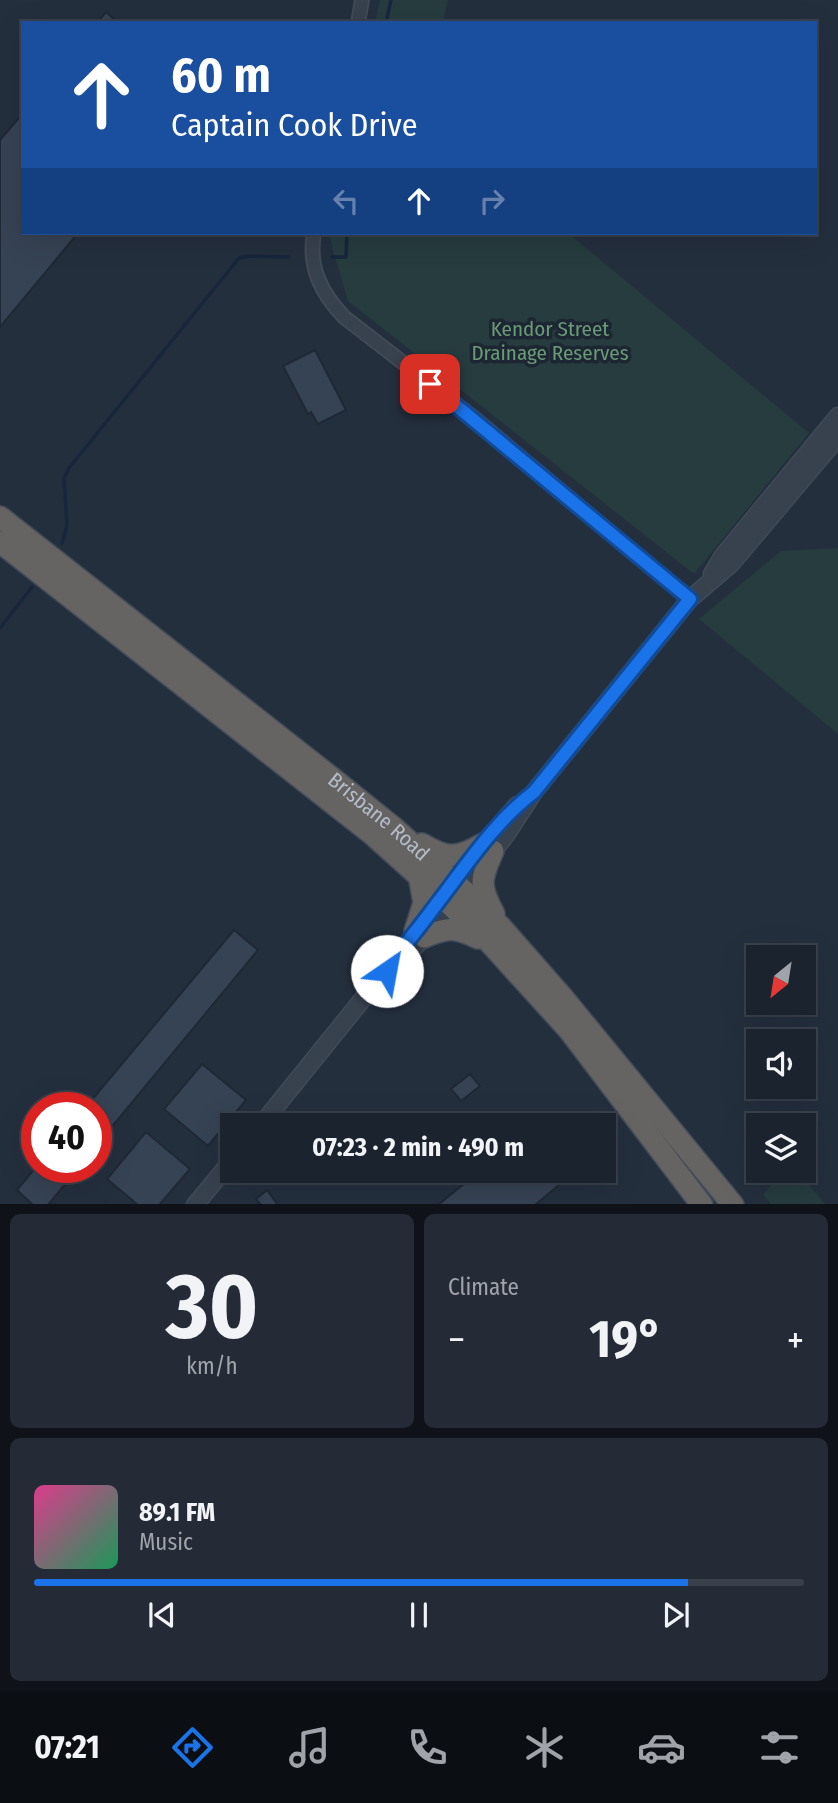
<!DOCTYPE html>
<meta charset="utf-8">
<style>
:root{--surface:#1b232e;--page:#242b36;--text:#f1f3f6;--muted:#a0a4aa;--line:#39404a;--accent:#1a73e8}
body{margin:0;font-family:"Fira Sans Condensed",sans-serif;background:var(--page);color:var(--text);height:100vh;display:flex;flex-direction:column;font-size:26px;white-space:nowrap}
*{box-sizing:border-box;margin:0}
p{font-size:23px;color:var(--muted)}
.icon{flex:none;width:38px;height:38px;fill:none;stroke:currentColor;stroke-width:2;stroke-linecap:round;stroke-linejoin:round}
.map{position:relative;height:1204px;overflow:hidden}
.details{display:flex;flex-direction:column;gap:10px;padding:10px;background:#0f1319;flex:1}
.details>*{flex:none}
.top-card{position:absolute;left:21px;top:21px;width:796px;height:214px;border-radius:0px;box-shadow:0 7px 28px #0002,0 0 0 2px var(--line);background:#1a4fa0;color:#fff;overflow:hidden}
.needle{width:46px;rotate:210deg}
.fabs{position:absolute;left:746px;top:945px;display:grid;gap:14px}
.fabs a{display:grid;place-items:center;width:70px;height:70px;border-radius:0px;background:var(--surface);box-shadow:0 7px 28px #0002,0 0 0 2px var(--line);font-size:35px}
.speed{position:absolute;left:21px;top:1092px;display:flex;gap:14px;font-size:35px;font-weight:700;text-align:center}
.speed>*{display:grid;place-content:center;width:91px;height:91px;border-radius:50%;background:var(--surface);box-shadow:0 7px 28px #0002,0 0 0 2px var(--line);line-height:1}
.speed .limit{border:10px solid #d22;background:#fff;color:#111}
.pin{position:absolute;display:grid;place-items:center;width:60px;height:60px;color:#fff;margin:-30px;border-radius:14px;box-shadow:0 4px 10px #0006}
.me{position:absolute;width:77px;margin:-38px;rotate:33deg;stroke-linejoin:round;filter:drop-shadow(0 0 5px #0008)}
.turn{display:flex;align-items:center;gap:24px;height:147px;padding:0 35px;font-size:32px}
.turn .icon{width:91px;height:91px;stroke-width:2.5}
.turn b{display:block;font-size:49px;line-height:60px}
.lanes{display:flex;align-items:center;height:66px;padding:0 35px;background:#0003;justify-content:center;gap:35px;direction:ltr}
.lanes .off{opacity:.35}
.big{font-size:52px;font-weight:700;line-height:1.1}
.details .widget{flex:1;display:flex;flex-direction:column;justify-content:center;gap:10px;min-width:0;padding:0 24px;border-radius:10px;background:var(--page)}
.details .dial{align-items:center;gap:0}
.dial b{font-size:91px;line-height:1}
.song{display:flex;align-items:center;gap:21px}
.cover{width:84px;height:84px;border-radius:10px;background:linear-gradient(135deg,hsl(330 70% 55%),hsl(150 70% 35%))}
.played{height:7px;border-radius:4px;background:linear-gradient(90deg,var(--accent) 85%,var(--line) 85%)}
.keys{display:flex;justify-content:space-around;direction:ltr}
.heat{display:flex;justify-content:space-between;align-items:center;font-size:38px;direction:ltr}
.details .tiles{flex:1;display:grid;gap:10px;grid-template-columns:1fr 1fr}
.widget:last-child{grid-column:span 2}
.trip{position:absolute;left:220px;top:1113px;width:396px;height:70px;border-radius:0px;background:var(--surface);box-shadow:0 7px 28px #0002,0 0 0 2px var(--line);font-weight:700;line-height:70px;text-align:center}
.tabs{display:flex;height:112px;justify-content:space-around;align-items:center;background:#0b0e12;color:var(--muted)}
.tabs .icon{width:49px;height:49px}
.tabs .on{color:var(--accent)}
.tabs b{font-size:32px;color:var(--text)}
.map>svg:first-child{display:block}
.green{fill:#263c3f}
.lines{fill:none;stroke-linecap:round;stroke-linejoin:round}
.stream{stroke:#17263c;stroke-width:3.5}
.building{fill:#364354;stroke:#1f2835;stroke-width:2}
.minor-casing{stroke:#414a57;stroke-width:16}
.tertiary-casing{stroke:#414a57;stroke-width:19}
.trunk-casing{stroke:#434c59;stroke-width:24}
.minor{stroke:#38414e;stroke-width:12}
.tertiary{stroke:#38414e;stroke-width:16}
.trunk{stroke:#656462;stroke-width:21}
.route-casing{stroke:#114b97;stroke-width:18}
.route{stroke:#1a73e8;stroke-width:12}
.labels{text-anchor:middle;dominant-baseline:central;stroke-width:7;stroke-linejoin:round;paint-order:stroke}
.park-label{font-size:21px;fill:#6b9a76;stroke:#1d2633}
.street-label{font-size:21px;fill:#b4bcc9;stroke:#1d2633}
</style>
<div class="map">
<svg width="838" height="1205" viewBox="0 0 838 1205">
<rect width="100%" height="100%" fill="#242f3e"/>
<!-- green -->
<g class="green">
<path d="M380,0H448L443,23H375Z"/>
<path d="M328,233H568L809,433L694,574L348,301Z"/>
<path d="M838,548V734L699,619L781,551Z"/>
<path d="M783,1171H797L825,1204H771L763,1195Z"/>
</g>
<g class="lines">
<!-- stream -->
<g class="stream">
<path d="M386,23L391,0"/>
<path d="M332,257H346L347,233"/>
<path d="M62,543L67,525L64,478L69,468L239,258L249,256L288,257"/>
<path d="M0,628L32,587"/>
</g>
</g>
<!-- building -->
<g class="building">
<path d="M106,12L118,23H97Z"/>
<path d="M23,113V233H78L0,327V140Z"/>
<path d="M315,350L346,410L318,424L311,412L308,414L283,366Z"/>
<path d="M234,930L258,950L96,1146V1108H85Z"/>
<path d="M202,1064L246,1100L208,1146L164,1109Z"/>
<path d="M470,1074L480,1086L461,1101L451,1089Z"/>
<path d="M146,1132L190,1169L159,1205H138L107,1179Z"/>
<path d="M36,1167H79L48,1205H33L17,1190Z"/>
<path d="M465,1171H558L565,1180L535,1205H438L471,1178Z"/>
<path d="M267,1190L278,1205H261L256,1199Z"/>
</g>
<g class="lines">
<defs>
<g id="minor">
<path d="M358,23L362,0"/>
<path d="M314,233C308,267 321,293 344,317L473,417L690,599"/>
</g>
<g id="tertiary">
<path d="M712,574L722,557L838,416"/>
<path d="M419,926L459,872L517,805"/>
<path d="M387,971L416,946L443,916L506,835L534,792L690,599L731,564L838,437"/>
<path d="M261,1125L391,964"/>
<path d="M195,1205L233,1159"/>
</g>
<g id="trunk">
<path id="s1" d="M0,517L332,778L393,827L463,890L500,926L564,999L733,1205"/>
<path d="M0,542L372,834L442,897L490,943L569,1030L702,1205"/>
<path d="M422,844C447,859 457,859 483,844"/>
<path d="M493,851C480,880 479,886 494,914"/>
<path d="M415,931L424,903L419,875"/>
<path d="M424,937C449,927 454,927 478,938"/>
</g>
</defs>
<!-- minor casing -->
<use href="#minor" class="minor-casing"/>
<!-- tertiary casing -->
<use href="#tertiary" class="tertiary-casing"/>
<!-- trunk casing -->
<use href="#trunk" class="trunk-casing"/>
<!-- minor -->
<use href="#minor" class="minor"/>
<!-- tertiary -->
<use href="#tertiary" class="tertiary"/>
<!-- trunk -->
<use href="#trunk" class="trunk"/>
</g>
<g class="lines">
<defs>
<path id="route" d="M387,971C400,949 417,931 432,910C464,869 493,823 534,792L690,599L430,384"/>
</defs>
<!-- route casing -->
<use href="#route" class="route-casing"/>
<!-- route -->
<use href="#route" class="route"/>
</g>
<g class="labels">
<!-- park labels -->
<g class="park-label">
<text x="550" y="329">Kendor Street<tspan x="550" dy="24">Drainage Reserves</tspan></text>
</g>
<!-- street labels -->
<g class="street-label">
<text stroke="none"><textPath href="#s1" startOffset="483">Brisbane Road</textPath></text>
</g>
</g>
</svg>
<div class="fabs">
<a><svg class="needle" viewBox="-14 -14 28 28"><path d="M0-13l5 13h-10z" fill="#e53935"/><path d="M0 13l5-13h-10z" fill="#a0a4aa"/></svg></a>
<a><svg class="icon" aria-label="sound" viewBox="0 0 24 24"><path d="M4 9h4l5-4v14l-5-4H4zM17 9q2 3 0 6"/></svg></a>
<a><svg class="icon" aria-label="layers" viewBox="0 0 24 24"><path d="M12 4l9 5-9 5-9-5zM3 14l9 5 9-5"/></svg></a>
</div>
<div class="speed"><div class="limit">40</div></div>
<div class="pin" style="left:430px;top:384px;background:#d93025"><svg class="icon" aria-label="arrive" viewBox="0 0 24 24"><path d="M6 21V4h12l-3 4 3 4H6"/></svg></div>
<svg class="me" style="left:387px;top:971px" viewBox="-20 -20 40 40"><circle r="19" fill="#fff"/><path d="M0-13L10 11 0 6-10 11z" fill="#1a73e8"/></svg>
<div class="trip">07:23 · 2 min · 490 m</div>
<div class="top-card">
<div class="turn"><svg class="icon" aria-label="ahead" viewBox="0 0 24 24"><path d="M12 20V5M6 11l6-6 6 6"/></svg><div><b>60 m</b>Captain Cook Drive</div></div>
<div class="lanes"><svg class="icon off" aria-label="left" viewBox="0 0 24 24"><path d="M17 20v-9H6M10 6l-5 5 5 5"/></svg><svg class="icon" aria-label="ahead" viewBox="0 0 24 24"><path d="M12 20V5M6 11l6-6 6 6"/></svg><svg class="icon off" aria-label="right" viewBox="0 0 24 24"><path d="M7 20v-9h11M14 6l5 5-5 5"/></svg></div>
</div>
</div>
<section class="details">
<div class="tiles">
<div class="widget dial"><b>30</b><p>km/h</p></div>
<div class="widget"><p>Climate</p>
<div class="heat"><a>−</a><b class="big">19°</b><a>+</a></div>
</div>
<div class="widget">
<div class="song"><i class="cover"></i><div><b>89.1 FM</b><p>Music</p></div></div>
<div class="played"></div>
<div class="keys"><svg class="icon" aria-label="previous" viewBox="0 0 24 24"><path d="M18 5L8 12l10 7zM5 5v14"/></svg><svg class="icon" aria-label="pause" viewBox="0 0 24 24"><path d="M8 5v14M16 5v14"/></svg><svg class="icon" aria-label="next" viewBox="0 0 24 24"><path d="M6 5l10 7-10 7zM19 5v14"/></svg></div>
</div>
</div>
</section>
<nav class="tabs">
<b>07:21</b>
<svg class="icon on" aria-label="directions" viewBox="0 0 24 24"><path d="M12 3l9 9-9 9-9-9zM9 14v-3h6M13 9l2 2-2 2"/></svg>
<svg class="icon" aria-label="music" viewBox="0 0 24 24"><path d="M9 18V5l10-2v13"/><circle cx="6" cy="18" r="3"/><circle cx="16" cy="16" r="3"/></svg>
<svg class="icon" aria-label="phone" viewBox="0 0 24 24"><path d="M5 4h4l2 5-3 2q2 4 5 5l2-3 5 2v4C11 20 4 13 5 4z"/></svg>
<svg class="icon" aria-label="climate" viewBox="0 0 24 24"><path d="M12 3v18M4 7l16 10M4 17L20 7"/></svg>
<svg class="icon" aria-label="car" viewBox="0 0 24 24"><path d="M5 17H2v-5l4-1 3-4h7l3 4 3 1v5h-3M9 17h6M6 11h13"/><circle cx="7" cy="17" r="2"/><circle cx="17" cy="17" r="2"/></svg>
<svg class="icon" aria-label="filters" viewBox="0 0 24 24"><path d="M4 7h16M4 17h16"/><circle cx="9" cy="7" r="2"/><circle cx="15" cy="17" r="2"/></svg>
</nav>
